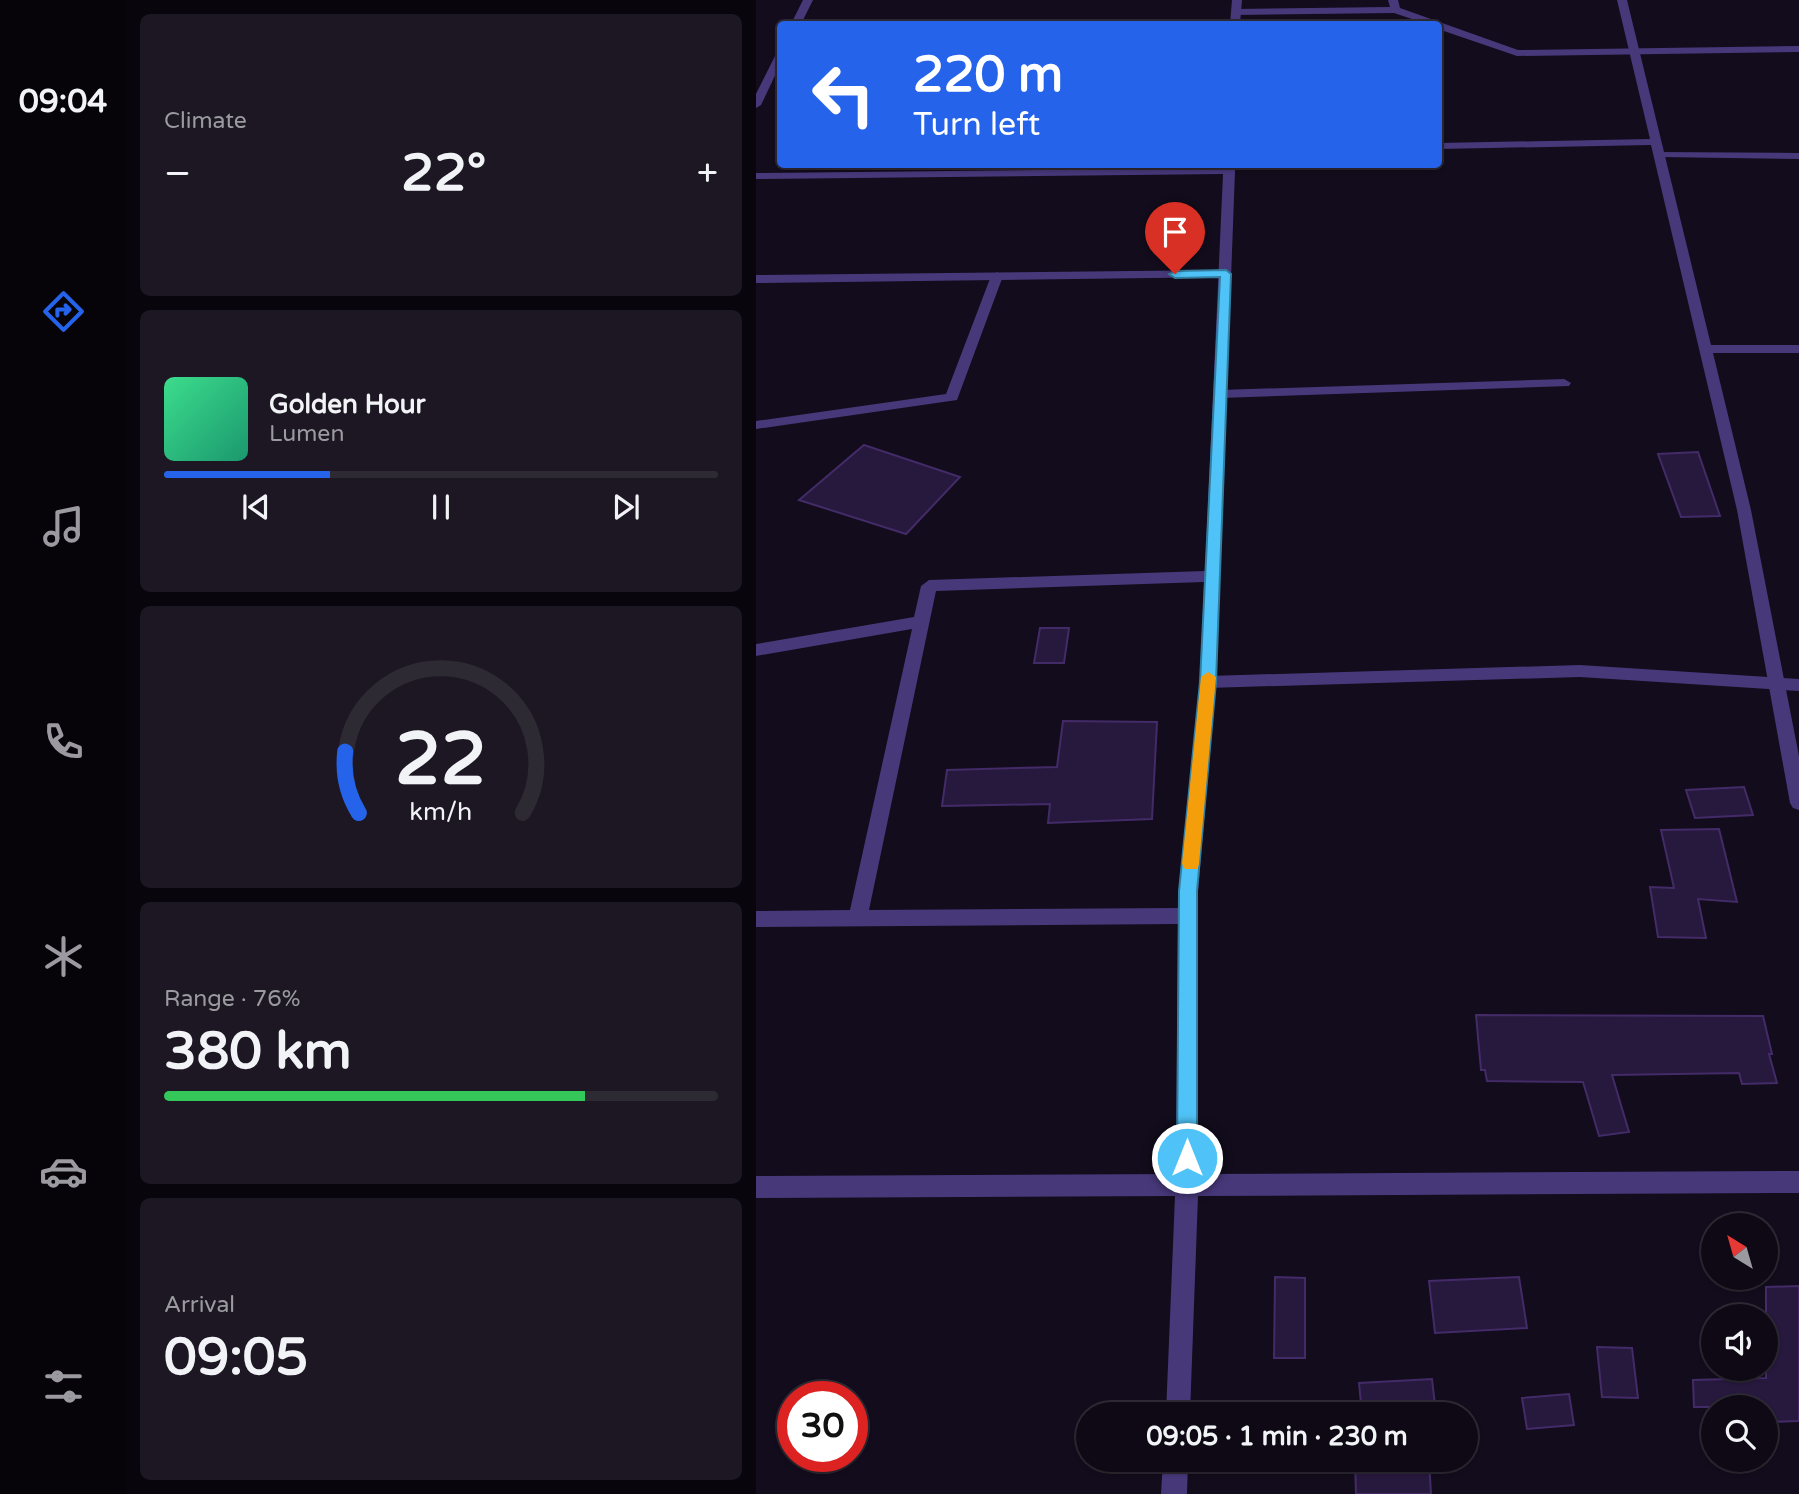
<!DOCTYPE html>
<meta charset="utf-8">
<style>
:root{--surface:#0e0915;--page:#1c1722;--text:#f1f3f6;--muted:#9b9aa0;--line:#2e2a34;--accent:#2563eb}
body{margin:0;font-family:"Varela Round",sans-serif;background:var(--page);color:var(--text);height:100vh;display:flex;flex-direction:column;font-size:26px;white-space:nowrap}
*{box-sizing:border-box;margin:0}
p{font-size:23px;color:var(--muted)}
.icon{flex:none;width:38px;height:38px;fill:none;stroke:currentColor;stroke-width:2;stroke-linecap:round;stroke-linejoin:round}
.map{position:relative;flex:1;overflow:hidden}
.panel{display:flex;flex-direction:column;gap:14px;padding:14px;background:#08050c;width:630px}
.panel>*{flex:none}
.hud{position:absolute;left:21px;top:21px;width:665px;height:147px;border-radius:7px;box-shadow:0 2px 5px #0004,0 0 0 2px var(--line);background:#2563eb;color:#fff;overflow:hidden}
.needle{width:46px;rotate:323deg}
.fabs{position:absolute;left:945px;top:1213px;display:grid;gap:14px}
.fabs a{display:grid;place-items:center;width:77px;height:77px;border-radius:50%;background:var(--surface);box-shadow:0 2px 5px #0004,0 0 0 2px var(--line);font-size:35px}
.speed{position:absolute;left:21px;top:1381px;display:flex;gap:14px;font-size:35px;font-weight:700;text-align:center}
.speed>*{display:grid;place-content:center;width:91px;height:91px;border-radius:50%;background:var(--surface);box-shadow:0 2px 5px #0004,0 0 0 2px var(--line);line-height:1}
.speed .limit{border:10px solid #d22;background:#fff;color:#111}
.pin{position:absolute;display:grid;place-items:center;width:60px;height:60px;color:#fff;margin:-72px -30px;border-radius:50% 50% 50% 0;rotate:-45deg;box-shadow:0 0 7px #0007}
.pin .icon{rotate:45deg}
.me{position:absolute;width:77px;margin:-38px;rotate:0deg;stroke-linejoin:round;filter:drop-shadow(0 0 5px #0008)}
.turn{display:flex;align-items:center;gap:24px;height:147px;padding:0 21px;font-size:32px}
.turn .icon{width:91px;height:91px;stroke-width:2.5}
.turn b{display:block;font-size:49px;line-height:60px}
.big{font-size:52px;font-weight:800;line-height:1.1}
.panel .card{flex:1;display:flex;flex-direction:column;justify-content:center;gap:10px;min-width:0;padding:0 24px;border-radius:10px;background:var(--page)}
.panel .dial{align-items:center;gap:0}
.dial svg{height:182px;overflow:visible;fill:none;stroke:var(--line);stroke-width:7;stroke-linecap:round;text-anchor:middle}
.dial text{fill:var(--text);stroke:none}
.song{display:flex;align-items:center;gap:21px}
.cover{width:84px;height:84px;border-radius:10px;background:linear-gradient(135deg,hsl(150 70% 55%),hsl(160 70% 35%))}
.played{height:7px;border-radius:4px;background:linear-gradient(90deg,var(--accent) 30%,var(--line) 30%)}
.keys{display:flex;justify-content:space-around;direction:ltr}
.heat{display:flex;justify-content:space-between;align-items:center;font-size:38px;direction:ltr}
.charge{height:10px;border-radius:5px;background:linear-gradient(90deg,#34c759 76%,var(--line) 0)}
.trip{position:absolute;left:320px;top:1402px;width:402px;height:70px;border-radius:35px;background:var(--surface);box-shadow:0 2px 5px #0004,0 0 0 2px var(--line);font-weight:800;line-height:70px;text-align:center}
main{display:flex;flex:1;min-height:0}
.dock{display:flex;flex-direction:column;width:126px;justify-content:space-around;align-items:center;background:#060408;color:var(--muted)}
.dock .icon{width:49px;height:49px}
.dock .on{color:var(--accent)}
.dock b{font-size:32px;color:var(--text)}
.map>svg:first-child{display:block}
.building{fill:#27183d;stroke:#432b68;stroke-width:2}
.lines{fill:none;stroke-linecap:round;stroke-linejoin:round}
.service{fill:#47387a;fill-rule:evenodd}
.minor{fill:#47387a;fill-rule:evenodd}
.route{fill:#4fc3f7;stroke:#337fa1;stroke-width:2}
.slow{fill:#f59e0b}
</style>
<main>
<nav class="dock">
<b>09:04</b>
<svg class="icon on" aria-label="directions" viewBox="0 0 24 24"><path d="M12 3l9 9-9 9-9-9zM9 14v-3h6M13 9l2 2-2 2"/></svg>
<svg class="icon" aria-label="music" viewBox="0 0 24 24"><path d="M9 18V5l10-2v13"/><circle cx="6" cy="18" r="3"/><circle cx="16" cy="16" r="3"/></svg>
<svg class="icon" aria-label="phone" viewBox="0 0 24 24"><path d="M5 4h4l2 5-3 2q2 4 5 5l2-3 5 2v4C11 20 4 13 5 4z"/></svg>
<svg class="icon" aria-label="climate" viewBox="0 0 24 24"><path d="M12 3v18M4 7l16 10M4 17L20 7"/></svg>
<svg class="icon" aria-label="car" viewBox="0 0 24 24"><path d="M5 17H2v-5l4-1 3-4h7l3 4 3 1v5h-3M9 17h6M6 11h13"/><circle cx="7" cy="17" r="2"/><circle cx="17" cy="17" r="2"/></svg>
<svg class="icon" aria-label="filters" viewBox="0 0 24 24"><path d="M4 7h16M4 17h16"/><circle cx="9" cy="7" r="2"/><circle cx="15" cy="17" r="2"/></svg>
</nav>
<section class="panel">
<div class="card"><p>Climate</p>
<div class="heat"><a>−</a><b class="big">22°</b><a>+</a></div>
</div>
<div class="card">
<div class="song"><i class="cover"></i><div><b>Golden Hour</b><p>Lumen</p></div></div>
<div class="played"></div>
<div class="keys"><svg class="icon" aria-label="previous" viewBox="0 0 24 24"><path d="M18 5L8 12l10 7zM5 5v14"/></svg><svg class="icon" aria-label="pause" viewBox="0 0 24 24"><path d="M8 5v14M16 5v14"/></svg><svg class="icon" aria-label="next" viewBox="0 0 24 24"><path d="M6 5l10 7-10 7zM19 5v14"/></svg></div>
</div>
<div class="card dial"><svg viewBox="0 0 100 80">
<path d="M14 69A42 42 0 1 1 86 69"/>
<path d="M14 69A42 42 0 0 1 8 42" stroke="#2563eb"/>
<text x="50" y="56" font-size="32" font-weight="700">22</text>
<text x="50" y="72" font-size="11">km/h</text>
</svg></div>
<div class="card"><p>Range · 76%</p><b class="big">380 km</b><div class="charge"></div></div>
<div class="card"><p>Arrival</p><b class="big">09:05</b></div>
</section>
<div class="map">
<svg width="1043" height="1494" viewBox="0 0 1043 1494">
<rect width="100%" height="100%" fill="#120c1c"/>
<!-- building -->
<g class="building">
<path d="M108,445L204,477L150,534L43,500Z"/>
<path d="M942,452L964,516L925,517L902,454Z"/>
<path d="M284,628H313L308,663H278Z"/>
<path d="M307,721L401,722L396,819L292,823L294,804L186,806L191,770L301,767Z"/>
<path d="M988,787L997,815L939,818L930,790Z"/>
<path d="M963,829L981,902L942,899L950,938L902,937L894,887L918,888L905,830Z"/>
<path d="M720,1015L1007,1016L1016,1054H1013L1021,1083L986,1084L983,1073L856,1075L873,1132L843,1136L827,1082L731,1081L729,1070H725Z"/>
<path d="M519,1277L549,1278V1358H518Z"/>
<path d="M763,1277L771,1328L679,1333L673,1281Z"/>
<path d="M1043,1286V1421L1010,1422V1407H938L937,1380L1010,1378V1287Z"/>
<path d="M841,1347L876,1348L882,1398L846,1397Z"/>
<path d="M676,1379L680,1414H606L603,1383Z"/>
<path d="M813,1394L818,1425L771,1429L766,1398Z"/>
<path d="M599,1460H673L675,1494H600Z"/>
</g>
<g class="lines">
<!-- service -->
<g class="service">
<path d="M632,0H642L644,8L762,50L1043,46V52L761,56L682,29V24H671L638,13L480,15L475,12L480,9L634,7Z"/>
<path d="M900,152L1043,153V159L904,157L900,156Z"/>
<path d="M470,270L476,274L474,277L0,283V275Z"/>
<path d="M808,379L815,383L813,386L464,398L457,394L464,390Z"/>
<path d="M824,665L1043,679V691L824,677L452,688L444,682L452,676Z"/>
</g>
<!-- minor -->
<g class="minor">
<path d="M47,0H57L45,24H35Z"/>
<path d="M476,0H486L484,24H474Z"/>
<path d="M861,0H871L955,345H1043V353H957L995,510L1043,756V810L1037,808L1034,803L981,510L895,145L682,149V143L894,139Z"/>
<path d="M24,53V65L5,105L0,108V94L19,56Z"/>
<path d="M467,164H479V171L460,682L442,891V1174L1043,1171V1193L442,1196L434,1414H410L419,1196L0,1198V1176L420,1174L422,924L0,927V911L94,910L156,629L0,656V644L158,617L165,586L173,580L449,571L467,174L0,179V173L467,168ZM448,582L444,682L422,908L113,910L180,591Z"/>
<path d="M241,272L247,276L201,400L0,429V421L190,394L235,276Z"/>
<path d="M407,1460H432L431,1494H405Z"/>
</g>
</g>
<!-- route -->
<path class="route" d="M470,270L475,274L460,682L441,891V1158L438,1165L431,1168L424,1165L421,1158L423,891L444,682L464,277L419,278L413,274L419,271Z"/>
<!-- slow -->
<path class="slow" d="M452,672L460,677L443,864L441,869H429L426,864L445,677Z"/>
</svg>
<div class="fabs">
<a><svg class="needle" viewBox="-14 -14 28 28"><path d="M0-13l5 13h-10z" fill="#e53935"/><path d="M0 13l5-13h-10z" fill="#9b9aa0"/></svg></a>
<a><svg class="icon" aria-label="sound" viewBox="0 0 24 24"><path d="M4 9h4l5-4v14l-5-4H4zM17 9q2 3 0 6"/></svg></a>
<a><svg class="icon" aria-label="search" viewBox="0 0 24 24"><circle cx="10" cy="10" r="6"/><path d="M15 15l6 6"/></svg></a>
</div>
<div class="speed"><div class="limit">30</div></div>
<div class="pin" style="left:419px;top:274px;background:#d93025"><svg class="icon" aria-label="arrive" viewBox="0 0 24 24"><path d="M6 21V4h12l-3 4 3 4H6"/></svg></div>
<svg class="me" style="left:431px;top:1158px" viewBox="-20 -20 40 40"><circle r="17" fill="#4fc3f7" stroke="#fff" stroke-width="3"/><path d="M0-11L8 9 0 5-8 9z" fill="#fff"/></svg>
<div class="trip">09:05 · 1 min · 230 m</div>
<div class="hud">
<div class="turn"><svg class="icon" aria-label="left" viewBox="0 0 24 24"><path d="M17 20v-9H6M10 6l-5 5 5 5"/></svg><div><b>220 m</b>Turn left</div></div>
</div>
</div>
</main>
